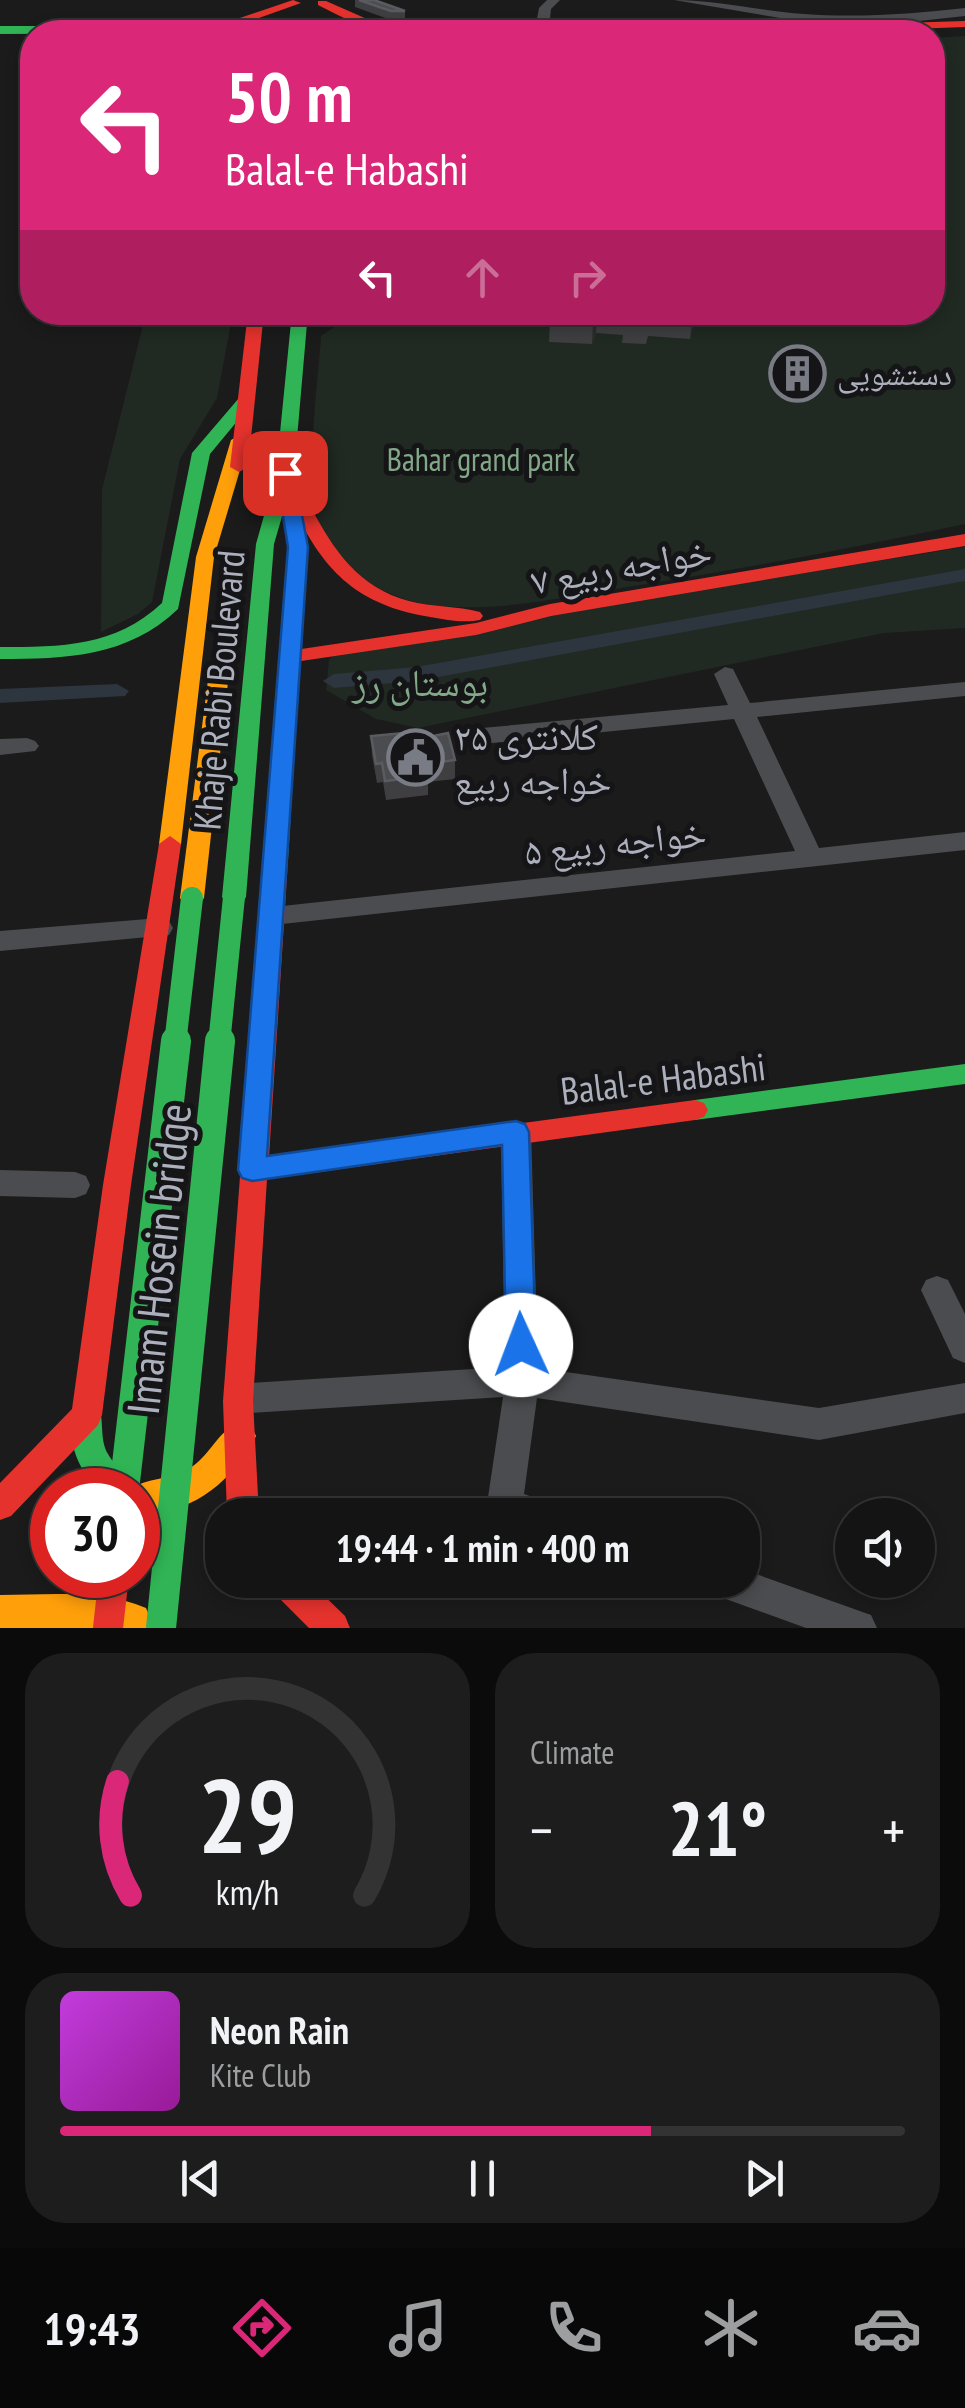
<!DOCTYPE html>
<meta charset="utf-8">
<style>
:root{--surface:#141414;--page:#1d1d1d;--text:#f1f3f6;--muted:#9d9ea0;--line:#333334;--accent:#db2777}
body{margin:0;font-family:"PT Sans Narrow","Noto Naskh Arabic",sans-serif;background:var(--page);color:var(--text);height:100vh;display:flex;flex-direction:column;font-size:38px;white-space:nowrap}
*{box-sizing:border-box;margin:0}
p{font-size:32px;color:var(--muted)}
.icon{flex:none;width:55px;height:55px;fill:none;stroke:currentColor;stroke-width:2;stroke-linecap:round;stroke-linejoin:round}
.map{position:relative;height:1628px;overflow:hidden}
.panel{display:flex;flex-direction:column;gap:25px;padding:25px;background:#0b0b0b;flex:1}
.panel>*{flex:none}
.hud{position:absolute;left:20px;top:20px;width:925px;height:305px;border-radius:40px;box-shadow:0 5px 15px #0003,0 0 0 2px var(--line);background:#db2777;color:#fff;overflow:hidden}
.tools{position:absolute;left:835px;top:1498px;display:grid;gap:20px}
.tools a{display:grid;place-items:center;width:100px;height:100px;border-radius:50%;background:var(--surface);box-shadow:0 5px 15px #0003,0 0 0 2px var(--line);font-size:50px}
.speed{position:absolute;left:30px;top:1468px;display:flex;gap:20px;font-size:50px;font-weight:700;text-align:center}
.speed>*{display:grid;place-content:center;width:130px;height:130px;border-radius:50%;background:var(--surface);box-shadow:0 5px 15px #0003,0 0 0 2px var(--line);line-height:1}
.speed .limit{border:15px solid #d22;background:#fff;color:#111}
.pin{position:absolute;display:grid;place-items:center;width:85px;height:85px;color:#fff;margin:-42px;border-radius:20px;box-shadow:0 5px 15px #0006}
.me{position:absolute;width:110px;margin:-55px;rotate:358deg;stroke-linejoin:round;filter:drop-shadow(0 0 8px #0008)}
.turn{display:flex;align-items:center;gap:35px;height:210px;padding:0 40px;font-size:45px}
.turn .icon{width:130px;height:130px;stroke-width:2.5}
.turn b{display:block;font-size:70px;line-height:85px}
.lanes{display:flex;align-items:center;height:95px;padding:0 40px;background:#0003;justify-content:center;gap:50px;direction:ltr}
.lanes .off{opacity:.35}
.big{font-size:75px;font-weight:800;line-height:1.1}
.panel .widget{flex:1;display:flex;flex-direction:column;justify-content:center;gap:15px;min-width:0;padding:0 35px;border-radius:40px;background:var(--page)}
.panel .dial{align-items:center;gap:0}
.dial svg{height:260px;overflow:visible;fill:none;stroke:var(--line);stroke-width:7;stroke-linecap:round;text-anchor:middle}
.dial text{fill:var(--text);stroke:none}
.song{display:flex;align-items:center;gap:30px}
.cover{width:120px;height:120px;border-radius:15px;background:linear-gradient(135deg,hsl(290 70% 55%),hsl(300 70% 35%))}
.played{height:10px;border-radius:5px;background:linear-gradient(90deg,var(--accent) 70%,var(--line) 70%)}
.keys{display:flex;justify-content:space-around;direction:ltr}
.heat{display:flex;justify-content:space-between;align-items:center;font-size:55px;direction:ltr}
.panel .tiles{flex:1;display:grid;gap:25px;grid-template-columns:1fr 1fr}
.widget:last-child{grid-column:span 2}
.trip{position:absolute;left:205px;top:1498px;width:555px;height:100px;border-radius:40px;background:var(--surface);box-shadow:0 5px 15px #0003,0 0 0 2px var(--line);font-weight:800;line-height:100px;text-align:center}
.menu{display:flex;height:160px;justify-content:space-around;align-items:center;background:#080808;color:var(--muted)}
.menu .icon{width:70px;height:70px}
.menu .selected{color:var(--accent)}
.menu b{font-size:45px;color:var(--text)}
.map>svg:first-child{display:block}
.green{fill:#202922}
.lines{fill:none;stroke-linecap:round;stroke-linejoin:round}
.canal{fill:#2d353e;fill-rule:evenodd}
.street{fill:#4b4c4f;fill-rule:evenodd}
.fast{fill:#30b455;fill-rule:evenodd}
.slow{fill:#ff9f0a;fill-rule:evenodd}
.jam{fill:#e5322d;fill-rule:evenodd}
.fast-bridge-far1{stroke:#30b455;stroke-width:22}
.fast-bridge{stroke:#30b455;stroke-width:30}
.jam-bridge{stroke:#e5322d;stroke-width:30}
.wall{fill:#3f3f42}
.shaded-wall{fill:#2c2c2d}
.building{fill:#4b4c4f;stroke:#5a5b60;stroke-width:2.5}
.route{fill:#1a73e8;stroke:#114b97;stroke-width:2.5}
.labels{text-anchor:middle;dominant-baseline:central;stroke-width:10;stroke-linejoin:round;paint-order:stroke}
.far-poi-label{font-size:32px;fill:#acb0bc;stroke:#151517;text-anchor:start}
.far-park-label{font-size:32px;fill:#82a887;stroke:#151517}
.street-label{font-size:38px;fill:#acb0bc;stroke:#151517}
.park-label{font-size:38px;fill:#82a887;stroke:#151517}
.poi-label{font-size:38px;fill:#acb0bc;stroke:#151517;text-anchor:start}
.near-street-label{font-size:45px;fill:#acb0bc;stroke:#151517}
</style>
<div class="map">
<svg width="965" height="1628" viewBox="0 0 965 1628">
<rect width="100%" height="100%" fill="#1b1b1b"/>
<!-- green -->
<g class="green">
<path d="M965,36V524C850,549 736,570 621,588C559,598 495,613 432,605C388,600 343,573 323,532C302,490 318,385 321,336L355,313L932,312L933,38Z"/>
<path d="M146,313H216L231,323L217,398L180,459L152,602L138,614L101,632L102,490Z"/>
<path d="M965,547V628L884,633L418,728L376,719L326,690L329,660L340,647Z"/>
</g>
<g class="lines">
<!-- canal -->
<g class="canal">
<path d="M965,569V581L416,681L334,688L323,681L334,674L416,667Z"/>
<path d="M117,684L129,691L125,696L0,703V689Z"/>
</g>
<!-- street -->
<g class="street">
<path d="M547,0H560L551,9L549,29L540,32L535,29L539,8Z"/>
<path d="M674,0C718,0 760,11 804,14C857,18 912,14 965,8V16L910,22H804Z"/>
<path d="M725,667L733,669L750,703L965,682V696L757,717L819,848L965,832V850L273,925L264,923L260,916L264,909L273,907L795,851L734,719L482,744L470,736L482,728L728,705L714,674Z"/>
<path d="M27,738L35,741L39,746L35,751L0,755V739Z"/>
<path d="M160,918L169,921L173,928L169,935L0,951V931Z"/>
<path d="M516,1120L527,1124L531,1132L538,1368L819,1408L965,1383V1413L819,1440L537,1398L524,1494L550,1503L555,1515H492L487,1504L503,1397L250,1413L238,1409L233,1398L238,1387L250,1383L505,1367L501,1132L505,1124Z"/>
<path d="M0,1170L75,1172L86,1176L90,1185L86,1194L75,1198L0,1196Z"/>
<path d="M937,1276L948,1280L965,1314V1363L953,1358L921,1290L926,1280Z"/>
<path d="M742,1569L871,1615L877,1628H806L709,1593L704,1580H742Z"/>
</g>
<!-- fast -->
<g class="fast">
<path d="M0,26H803L809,30L0,34Z"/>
<path d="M292,312H308L294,473L307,547L288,860L276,868L264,860L289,547L283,513L274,544L246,897L242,903H226L222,897L256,544L276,473Z"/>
<path d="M245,397L253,402L210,454L178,609C128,657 66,659 0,659V647C61,647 115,647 162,603L192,453L239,398Z"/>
<path d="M965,1064V1084L695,1120L686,1117L682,1110L686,1103L695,1100Z"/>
<path d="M87,1401L98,1405C105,1421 99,1439 108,1454C116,1470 135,1474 142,1490L138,1500V1490H99C77,1470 63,1433 76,1405Z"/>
</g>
<!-- slow -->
<g class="slow">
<path d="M240,435L249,440L214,557L181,844L170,852L159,844L196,557L231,440Z"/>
<path d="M220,658L230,664L204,898L200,904H184L180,898L210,664Z"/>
<path d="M240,1422L251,1426L256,1436C238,1475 186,1524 140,1506V1484C158,1477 177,1478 193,1466C211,1453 220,1429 240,1422Z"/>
<path d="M0,1595C48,1595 101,1589 146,1608L151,1620L147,1628H0Z"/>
</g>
<!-- jam -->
<g class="jam">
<path d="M293,0L301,3L236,26L192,32L186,28L231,21Z"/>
<path d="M318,1H326L376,23L411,29C384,42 343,17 318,5Z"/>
<path d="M965,21V27L830,32L797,30L803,26Z"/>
<path d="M248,312H264L248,467L239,472L230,467Z"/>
<path d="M290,478L299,483C324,534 349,585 409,601C432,607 457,606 480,612L483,616L480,620C461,624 438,618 419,615C338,598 314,552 281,483Z"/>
<path d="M965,534V546L551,616L476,635L288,663L278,657L288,651L476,623L550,604Z"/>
<path d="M170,836L181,844L131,1185L102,1415L98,1425L11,1516L0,1520V1483L72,1409L103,1185L159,844Z"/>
<path d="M276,852L288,860L269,1157L695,1100L704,1103L708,1110L704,1117L695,1120L267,1179L253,1401L259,1515H227L223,1401L264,860Z"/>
<path d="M267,1580H308L345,1616L350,1628H309L272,1591Z"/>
</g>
<!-- fast-bridge-far1 -->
<g class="fast-bridge-far1">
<path d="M175,1044L192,898"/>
<path d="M219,1044L234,897"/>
</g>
<!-- fast-bridge -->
<g class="fast-bridge">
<path d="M124,1490L176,1041"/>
<path d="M161,1628L220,1041"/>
</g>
<!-- jam-bridge -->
<path class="jam-bridge" d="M108,1628L114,1575"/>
</g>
<!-- wall -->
<g class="wall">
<path d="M355,0H374L405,11V21L391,20L355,7Z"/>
<path d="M554,312H696L690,339L648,336L646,344L622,343L623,335L596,333L592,344L549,342L550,321Z"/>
<path d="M779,353L820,370L818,381L807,383L803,378L790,380L778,365Z"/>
<path d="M371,736L404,742L455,760V779L428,782V795L386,800L383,782L377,783L372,755Z"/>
</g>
<!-- shaded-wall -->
<g class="shaded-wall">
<path d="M597,312L596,333L592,344L593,322Z"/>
<path d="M693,312H696L690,339L692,318Z"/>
<path d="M804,367L803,378L790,380L791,368Z"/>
<path d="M820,370L818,381L807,383L808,371Z"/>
</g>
<!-- building -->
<g class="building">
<path d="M359,0H374L405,11H391Z"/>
<path d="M554,312H597L593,322L550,321Z"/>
<path d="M611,312H693L692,318L650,315L648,323L623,322L625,313Z"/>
<path d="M779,353L807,354L820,370L808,371L804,367L791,368Z"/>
<path d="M403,733L404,742L448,733L455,760L425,764L428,776L385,781L382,763L376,764L371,736Z"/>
</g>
<!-- route -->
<path class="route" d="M285,468L294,473L308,547L267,1156L516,1121L525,1124L529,1132L536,1345L532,1355L521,1359L511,1355L506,1345L502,1145L252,1181L242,1178L238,1170L288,547L276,473Z"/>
<!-- icons -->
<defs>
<symbol id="building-ring" viewBox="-11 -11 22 22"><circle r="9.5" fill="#151517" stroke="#797c84" stroke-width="1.5"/><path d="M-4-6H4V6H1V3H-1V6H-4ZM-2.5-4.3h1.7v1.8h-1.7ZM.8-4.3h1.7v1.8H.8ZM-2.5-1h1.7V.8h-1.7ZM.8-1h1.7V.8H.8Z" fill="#797c84"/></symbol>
<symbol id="civic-ring" viewBox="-11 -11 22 22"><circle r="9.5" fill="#151517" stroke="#797c84" stroke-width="1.5"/><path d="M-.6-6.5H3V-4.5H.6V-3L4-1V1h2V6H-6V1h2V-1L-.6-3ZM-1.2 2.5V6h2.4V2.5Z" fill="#797c84"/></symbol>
</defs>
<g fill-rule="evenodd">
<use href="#building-ring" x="766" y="342" width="63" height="63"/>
<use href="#civic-ring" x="384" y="726" width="63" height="63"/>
</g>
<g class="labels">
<!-- far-poi labels -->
<g class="far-poi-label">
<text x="837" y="373">دستشویی</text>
</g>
<!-- far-park labels -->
<g class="far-park-label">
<text x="481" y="459">Bahar grand park</text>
</g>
<!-- street labels -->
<g class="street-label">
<text transform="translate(621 565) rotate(-10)">خواجه ربیع ۷</text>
<text transform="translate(218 690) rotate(-85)">Khaje Rabi Boulevard</text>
<text transform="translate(615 841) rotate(-6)">خواجه ربیع ۵</text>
<text transform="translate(663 1078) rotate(-7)">Balal-e Habashi</text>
</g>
<!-- park labels -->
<g class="park-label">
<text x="420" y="681">بوستان رز</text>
</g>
<!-- poi labels -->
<g class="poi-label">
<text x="454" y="735">کلانتری ٢۵<tspan x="454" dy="44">خواجه ربیع</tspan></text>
</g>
<!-- near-street labels -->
<g class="near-street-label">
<text transform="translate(158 1259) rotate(-84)">Imam Hosein bridge</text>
</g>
</g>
</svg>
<div class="tools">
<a><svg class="icon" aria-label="sound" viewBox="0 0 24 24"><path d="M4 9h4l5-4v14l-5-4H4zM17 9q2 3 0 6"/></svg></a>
</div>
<div class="speed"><div class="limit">30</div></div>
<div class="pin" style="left:285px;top:473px;background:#d93025"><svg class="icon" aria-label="arrive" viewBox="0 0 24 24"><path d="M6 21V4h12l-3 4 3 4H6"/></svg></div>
<svg class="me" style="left:521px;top:1345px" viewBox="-20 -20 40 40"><circle r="19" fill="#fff"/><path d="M0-13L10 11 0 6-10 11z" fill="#1a73e8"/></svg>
<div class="trip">19:44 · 1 min · 400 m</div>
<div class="hud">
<div class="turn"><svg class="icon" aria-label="left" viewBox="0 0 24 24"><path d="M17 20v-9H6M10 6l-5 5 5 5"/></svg><div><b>50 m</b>Balal-e Habashi</div></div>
<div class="lanes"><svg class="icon" aria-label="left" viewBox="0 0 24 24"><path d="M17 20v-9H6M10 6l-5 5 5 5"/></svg><svg class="icon off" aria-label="ahead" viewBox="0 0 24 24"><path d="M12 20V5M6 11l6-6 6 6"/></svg><svg class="icon off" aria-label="right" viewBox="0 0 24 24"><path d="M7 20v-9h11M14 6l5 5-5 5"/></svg></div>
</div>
</div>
<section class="panel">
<div class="tiles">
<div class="widget dial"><svg viewBox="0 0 100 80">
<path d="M14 69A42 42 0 1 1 86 69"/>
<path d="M14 69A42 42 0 0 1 10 34" stroke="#db2777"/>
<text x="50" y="56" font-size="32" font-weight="700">29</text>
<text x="50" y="72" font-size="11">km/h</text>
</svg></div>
<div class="widget"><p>Climate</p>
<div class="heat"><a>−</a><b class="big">21°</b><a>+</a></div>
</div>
<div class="widget">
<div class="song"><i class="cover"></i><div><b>Neon Rain</b><p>Kite Club</p></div></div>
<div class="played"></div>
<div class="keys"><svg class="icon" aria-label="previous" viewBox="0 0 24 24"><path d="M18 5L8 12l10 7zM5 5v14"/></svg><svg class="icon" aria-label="pause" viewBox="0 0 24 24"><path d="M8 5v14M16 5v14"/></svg><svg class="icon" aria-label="next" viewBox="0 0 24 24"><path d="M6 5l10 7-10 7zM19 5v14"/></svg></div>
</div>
</div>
</section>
<nav class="menu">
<b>19:43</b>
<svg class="icon selected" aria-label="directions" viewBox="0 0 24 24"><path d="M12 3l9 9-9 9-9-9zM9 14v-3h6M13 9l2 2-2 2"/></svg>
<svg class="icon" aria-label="music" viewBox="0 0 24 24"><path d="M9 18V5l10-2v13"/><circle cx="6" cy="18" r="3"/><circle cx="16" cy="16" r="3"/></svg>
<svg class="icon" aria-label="phone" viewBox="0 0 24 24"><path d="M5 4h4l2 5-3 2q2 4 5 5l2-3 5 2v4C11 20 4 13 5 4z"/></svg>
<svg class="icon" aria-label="climate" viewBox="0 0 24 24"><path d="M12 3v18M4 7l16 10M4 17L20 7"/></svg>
<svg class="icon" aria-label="car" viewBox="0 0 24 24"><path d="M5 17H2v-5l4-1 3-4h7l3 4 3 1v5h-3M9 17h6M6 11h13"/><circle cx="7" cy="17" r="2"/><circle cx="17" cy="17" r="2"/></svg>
</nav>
